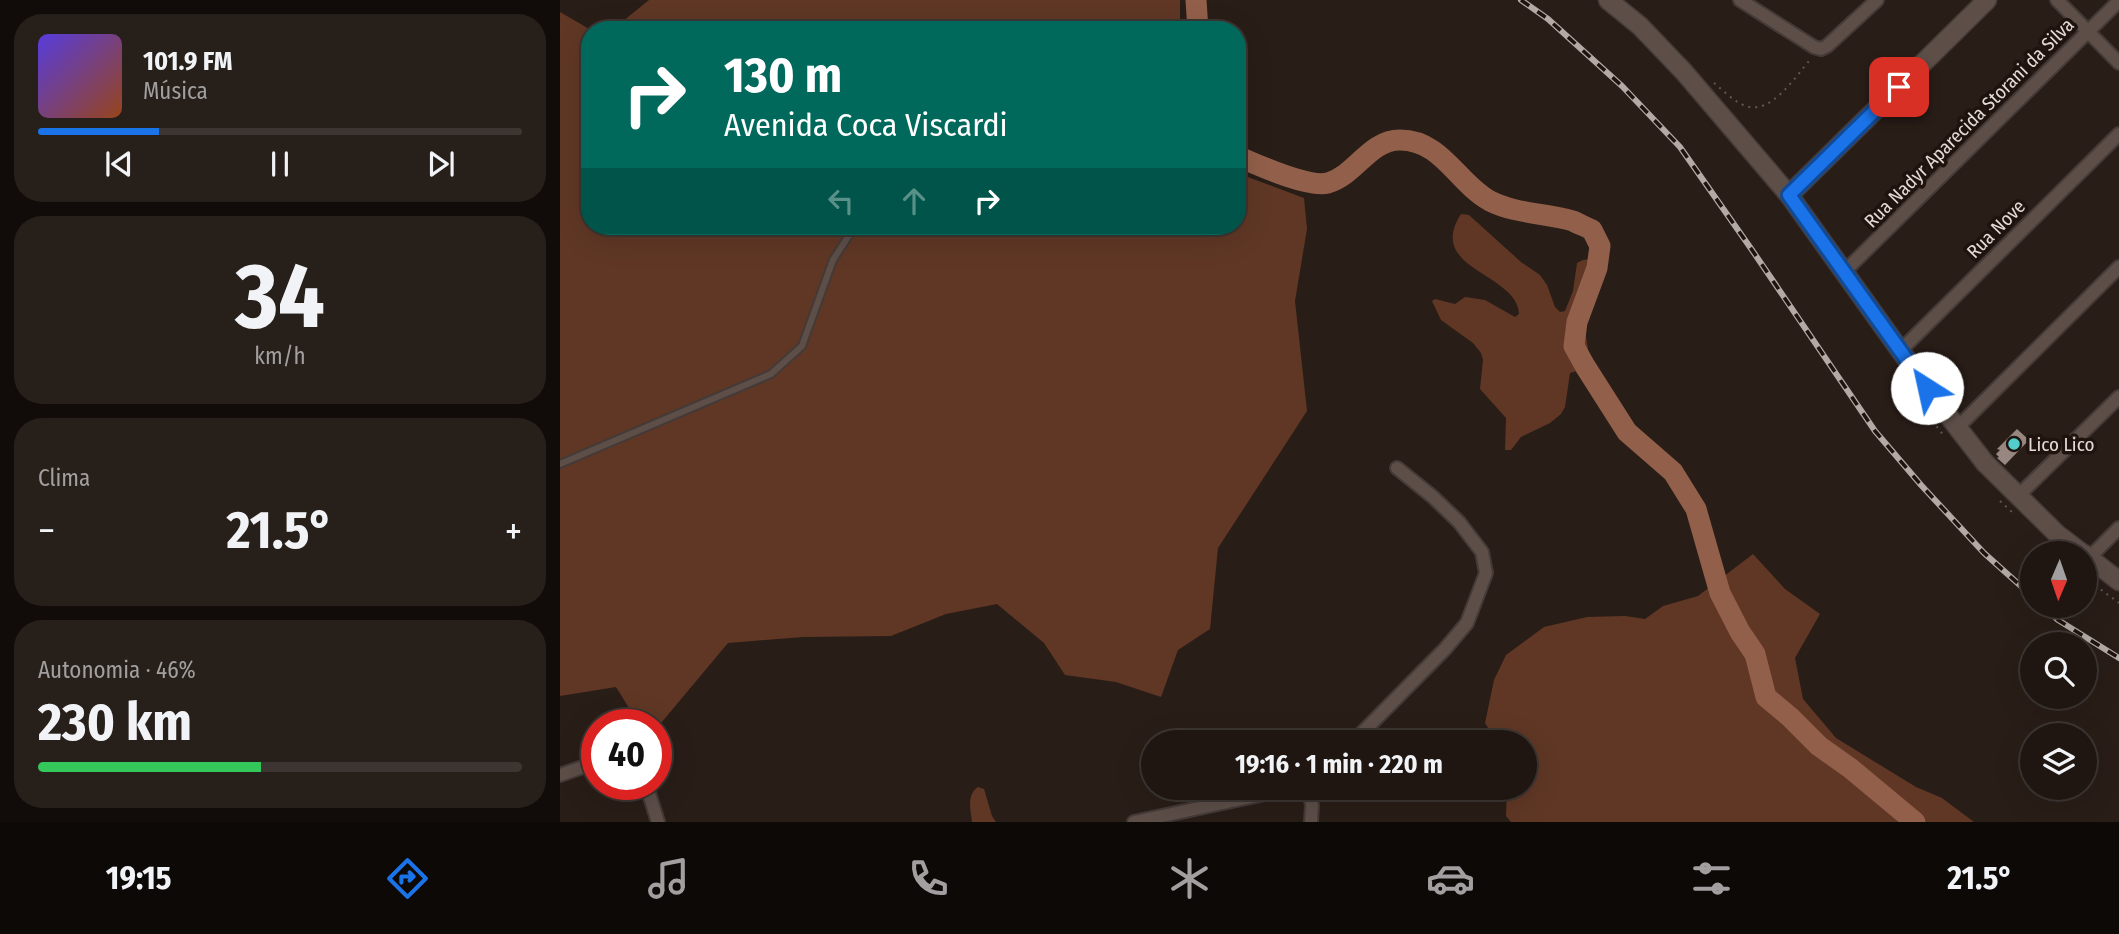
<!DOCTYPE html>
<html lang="pt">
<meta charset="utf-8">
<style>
:root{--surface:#1f1611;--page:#271f1a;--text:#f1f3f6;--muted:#a19f9f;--line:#3c3531;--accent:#1a73e8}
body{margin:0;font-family:"Fira Sans Condensed",sans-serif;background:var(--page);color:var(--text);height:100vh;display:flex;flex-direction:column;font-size:26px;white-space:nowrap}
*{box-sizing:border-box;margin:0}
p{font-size:23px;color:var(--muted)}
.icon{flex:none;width:38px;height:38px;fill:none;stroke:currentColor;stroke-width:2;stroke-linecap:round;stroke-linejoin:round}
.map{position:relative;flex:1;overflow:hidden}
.drawer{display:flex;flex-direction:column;gap:14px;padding:14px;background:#110c09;width:560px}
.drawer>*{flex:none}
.hud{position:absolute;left:21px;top:21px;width:665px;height:214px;border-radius:28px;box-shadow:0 7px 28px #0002,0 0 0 2px var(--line);background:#00695c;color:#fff;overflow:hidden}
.needle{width:46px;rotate:182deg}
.controls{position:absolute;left:1460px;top:541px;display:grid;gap:14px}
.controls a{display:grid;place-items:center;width:77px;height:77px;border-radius:50%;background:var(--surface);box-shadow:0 7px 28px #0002,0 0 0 2px var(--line);font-size:35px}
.speed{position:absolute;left:21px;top:709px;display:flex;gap:14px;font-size:35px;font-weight:700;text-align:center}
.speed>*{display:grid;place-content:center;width:91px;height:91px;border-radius:50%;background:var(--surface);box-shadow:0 7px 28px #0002,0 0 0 2px var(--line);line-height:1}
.speed .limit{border:10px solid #d22;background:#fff;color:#111}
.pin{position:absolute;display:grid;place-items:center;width:60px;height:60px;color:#fff;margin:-30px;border-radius:14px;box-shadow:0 4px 10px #0006}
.me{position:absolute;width:77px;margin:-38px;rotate:325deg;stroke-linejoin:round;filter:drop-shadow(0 0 5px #0008)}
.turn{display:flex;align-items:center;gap:24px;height:147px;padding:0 28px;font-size:32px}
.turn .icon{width:91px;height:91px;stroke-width:2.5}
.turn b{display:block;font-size:49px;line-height:60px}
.lanes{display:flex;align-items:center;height:66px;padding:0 28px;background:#0003;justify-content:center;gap:35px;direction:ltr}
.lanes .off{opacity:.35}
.big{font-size:52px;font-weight:700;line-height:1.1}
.drawer .widget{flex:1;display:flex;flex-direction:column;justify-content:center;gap:10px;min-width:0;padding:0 24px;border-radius:28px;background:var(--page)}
.drawer .dial{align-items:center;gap:0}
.dial b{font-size:91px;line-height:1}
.song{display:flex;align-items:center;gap:21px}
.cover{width:84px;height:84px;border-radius:10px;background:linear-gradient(135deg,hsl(250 70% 55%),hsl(20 70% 35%))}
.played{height:7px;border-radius:4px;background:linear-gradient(90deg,var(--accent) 25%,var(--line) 25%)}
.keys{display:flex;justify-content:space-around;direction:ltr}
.heat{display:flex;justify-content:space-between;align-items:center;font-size:38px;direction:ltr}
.charge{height:10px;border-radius:5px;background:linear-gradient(90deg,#34c759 46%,var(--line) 0)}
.trip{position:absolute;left:581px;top:730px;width:396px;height:70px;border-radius:35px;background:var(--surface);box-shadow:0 7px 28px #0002,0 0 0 2px var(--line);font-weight:700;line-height:70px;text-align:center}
.tab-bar{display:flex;height:112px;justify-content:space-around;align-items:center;background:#0c0907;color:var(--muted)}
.tab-bar .icon{width:49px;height:49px}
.tab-bar .current{color:var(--accent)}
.tab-bar b{font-size:32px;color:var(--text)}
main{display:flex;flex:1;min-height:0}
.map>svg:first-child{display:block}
.green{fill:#603725}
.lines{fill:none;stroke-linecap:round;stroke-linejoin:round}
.river{stroke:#925f4a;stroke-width:21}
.building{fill:#988780}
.lane-casing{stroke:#443a37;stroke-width:10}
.street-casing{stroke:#443a37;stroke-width:16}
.secondary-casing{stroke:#443a37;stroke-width:21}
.path{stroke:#625751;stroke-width:2;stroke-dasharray:2 5;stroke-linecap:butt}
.lane{stroke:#5d4e48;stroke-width:6}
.street{stroke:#5d4e48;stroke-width:12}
.secondary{stroke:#5d4e48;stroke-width:18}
.rail-casing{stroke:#b3a9a5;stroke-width:6}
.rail{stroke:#1f130e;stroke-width:3.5;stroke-dasharray:10;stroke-linecap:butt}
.route-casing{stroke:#114b97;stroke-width:18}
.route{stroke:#1a73e8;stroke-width:12}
.poi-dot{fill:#53cdcb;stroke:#1f130e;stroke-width:2.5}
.labels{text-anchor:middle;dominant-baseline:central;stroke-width:7;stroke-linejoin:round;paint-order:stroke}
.street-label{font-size:19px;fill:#e4dbd7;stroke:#1f130e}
.poi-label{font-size:19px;fill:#e4dbd7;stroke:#1f130e;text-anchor:start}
</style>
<main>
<section class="drawer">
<div class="widget">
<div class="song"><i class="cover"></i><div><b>101.9 FM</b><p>Música</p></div></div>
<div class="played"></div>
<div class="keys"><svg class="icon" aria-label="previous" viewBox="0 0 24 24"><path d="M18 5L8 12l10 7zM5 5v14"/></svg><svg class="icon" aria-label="pause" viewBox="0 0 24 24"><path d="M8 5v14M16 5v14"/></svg><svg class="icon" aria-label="next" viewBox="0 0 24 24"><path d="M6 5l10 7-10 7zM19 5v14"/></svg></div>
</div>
<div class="widget dial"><b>34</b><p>km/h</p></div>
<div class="widget"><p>Clima</p>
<div class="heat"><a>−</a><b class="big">21.5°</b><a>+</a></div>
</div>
<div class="widget"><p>Autonomia · 46%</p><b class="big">230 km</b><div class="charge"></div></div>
</section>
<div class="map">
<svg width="1559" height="822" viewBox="0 0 1559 822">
<rect width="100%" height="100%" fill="#291d17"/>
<!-- green -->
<g class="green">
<path d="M89,0H620V30H52Z"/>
<path d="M0,12L31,30L30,226H677V173L744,198L747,229L735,301L747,411L658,548L650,629L618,650L601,697L556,682L505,675L484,643L437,604L386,614L331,636L243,637L168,643L96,729V724H79L56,687L0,696Z"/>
<path d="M901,214L909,215L961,262L980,275L987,285L995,307L1000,312L1005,311L1013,291L1017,263L1023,260L1031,259C1036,280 1024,297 1024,318C1023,332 1031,348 1027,362C1025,369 1017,371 1010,373L1005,407L1001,414L990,423L961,437L951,450H945L946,418L920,389L923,360L921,353L913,343L881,320L872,301L875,299L895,304L905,297L925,300L955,317L959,314C958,273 865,270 901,214Z"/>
<path d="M1193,554L1225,589L1260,614L1235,658L1243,699L1276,738L1356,787L1382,798L1414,822H951L946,816L947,788H964V742H937L925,723L934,680L946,655L984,627L1027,617L1065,616L1085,619L1103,606L1138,596Z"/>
<path d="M418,787L424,789L432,816L436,822H412C411,810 406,795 418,787Z"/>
</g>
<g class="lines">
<!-- river -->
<g class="river">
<path d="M636,0L638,30"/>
<path d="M677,156C698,165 747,188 768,183C796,175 809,140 840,140C882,140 897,183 930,201C956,214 986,213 1013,221C1019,224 1026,227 1032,230L1040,246L1037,268L1017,322L1014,346L1025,366L1067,432L1113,472L1136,509L1160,593L1180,632L1195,654L1206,697L1230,717L1259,746L1290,768L1355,822"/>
</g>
</g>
<!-- building -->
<path class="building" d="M1457,429L1469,440L1445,465L1437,458L1439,457L1436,454L1440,450L1437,449Z"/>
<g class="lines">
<defs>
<path id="lane" d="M0,464L211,374L242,346L273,260L295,226"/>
<g id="street">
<path d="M1180,0L1254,47L1261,49L1267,46L1317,0"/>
<path d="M1497,0L1559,63"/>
<path d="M1285,271L1559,1"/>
<path d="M1341,350L1559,134"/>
<path d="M1397,428L1559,267"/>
<path d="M1458,496L1559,397"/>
<path d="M1529,558L1559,528"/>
<path d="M793,742L885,649L907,623L926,573L922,552L899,522L873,497L837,468"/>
<path d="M0,775L37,762"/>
<path d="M86,784L98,822"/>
<path d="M748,788L752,805L751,822"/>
<path d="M574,822L732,788"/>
</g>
<g id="secondary">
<path d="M1048,0L1080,26L1124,72L1229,195L1367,388L1425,463L1497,534L1522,553"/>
<path d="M1229,195L1427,0"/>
<path d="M1524,554L1559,581"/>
</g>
</defs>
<!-- lane casing -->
<use href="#lane" class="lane-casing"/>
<!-- street casing -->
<use href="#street" class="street-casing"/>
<!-- secondary casing -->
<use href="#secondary" class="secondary-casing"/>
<!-- path -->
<g class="path">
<path d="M1154,83C1164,91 1174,102 1186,106C1211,115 1235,77 1250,60"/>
<path d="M1351,393L1384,436"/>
<path d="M1440,501L1454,514"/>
<path d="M1524,577L1559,603"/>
</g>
<!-- lane -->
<use href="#lane" class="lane"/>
<!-- street -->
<use href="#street" class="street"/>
<!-- secondary -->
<use href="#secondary" class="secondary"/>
<defs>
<g id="rail">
<path d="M961,0L988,19L1062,86L1120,147L1192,250L1315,431L1361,485L1424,553L1472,596"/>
<path d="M1482,606L1498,620L1559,658"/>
</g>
</defs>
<!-- rail casing -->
<use href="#rail" class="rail-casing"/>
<!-- rail -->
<use href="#rail" class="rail"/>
</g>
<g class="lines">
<defs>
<path id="route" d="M1339,87L1229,195L1367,388"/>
</defs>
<!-- route casing -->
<use href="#route" class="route-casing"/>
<!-- route -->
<use href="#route" class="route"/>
</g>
<!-- markers -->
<circle class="poi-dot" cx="1454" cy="444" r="7"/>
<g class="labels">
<!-- street labels -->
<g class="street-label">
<text transform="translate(1409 123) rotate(-45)">Rua Nadyr Aparecida Storani da Silva</text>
<text transform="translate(1436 229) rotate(-45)">Rua Nove</text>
</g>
<!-- poi labels -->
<g class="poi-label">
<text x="1468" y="444">Lico Lico</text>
</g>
</g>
</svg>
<div class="controls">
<a><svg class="needle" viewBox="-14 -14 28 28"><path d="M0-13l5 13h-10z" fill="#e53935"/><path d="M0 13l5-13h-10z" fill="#a19f9f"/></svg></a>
<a><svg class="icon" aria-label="search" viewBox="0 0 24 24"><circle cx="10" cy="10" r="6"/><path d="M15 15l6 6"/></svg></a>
<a><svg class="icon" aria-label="layers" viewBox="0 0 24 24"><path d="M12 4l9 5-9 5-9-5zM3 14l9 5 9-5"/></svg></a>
</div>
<div class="speed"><div class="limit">40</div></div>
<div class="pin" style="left:1339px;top:87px;background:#d93025"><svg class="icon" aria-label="arrive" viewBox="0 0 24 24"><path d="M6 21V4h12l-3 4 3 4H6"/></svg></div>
<svg class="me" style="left:1367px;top:388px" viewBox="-20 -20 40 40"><circle r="19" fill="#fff"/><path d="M0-13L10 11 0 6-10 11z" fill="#1a73e8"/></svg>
<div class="trip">19:16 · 1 min · 220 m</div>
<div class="hud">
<div class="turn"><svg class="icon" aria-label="right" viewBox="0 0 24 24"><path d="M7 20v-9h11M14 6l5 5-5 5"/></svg><div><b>130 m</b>Avenida Coca Viscardi</div></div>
<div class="lanes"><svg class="icon off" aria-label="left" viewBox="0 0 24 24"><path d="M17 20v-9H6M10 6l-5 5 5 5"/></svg><svg class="icon off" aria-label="ahead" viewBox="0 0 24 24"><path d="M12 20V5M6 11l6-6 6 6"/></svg><svg class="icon" aria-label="right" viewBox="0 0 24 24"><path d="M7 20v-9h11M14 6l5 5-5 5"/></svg></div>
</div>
</div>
</main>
<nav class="tab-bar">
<b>19:15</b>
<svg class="icon current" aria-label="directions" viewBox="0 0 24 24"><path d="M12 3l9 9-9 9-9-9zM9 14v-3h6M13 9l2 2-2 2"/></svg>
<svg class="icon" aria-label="music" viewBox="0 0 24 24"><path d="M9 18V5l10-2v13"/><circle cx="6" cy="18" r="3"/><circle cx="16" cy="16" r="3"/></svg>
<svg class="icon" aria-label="phone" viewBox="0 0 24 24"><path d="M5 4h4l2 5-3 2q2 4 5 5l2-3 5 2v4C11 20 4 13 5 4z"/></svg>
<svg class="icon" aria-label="climate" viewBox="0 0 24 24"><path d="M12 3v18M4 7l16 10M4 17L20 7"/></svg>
<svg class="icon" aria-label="car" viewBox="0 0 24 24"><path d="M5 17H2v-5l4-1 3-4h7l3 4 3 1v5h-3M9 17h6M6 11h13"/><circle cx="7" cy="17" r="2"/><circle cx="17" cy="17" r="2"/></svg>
<svg class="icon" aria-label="filters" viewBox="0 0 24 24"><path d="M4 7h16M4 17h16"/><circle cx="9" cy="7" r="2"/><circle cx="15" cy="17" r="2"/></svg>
<b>21.5°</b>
</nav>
